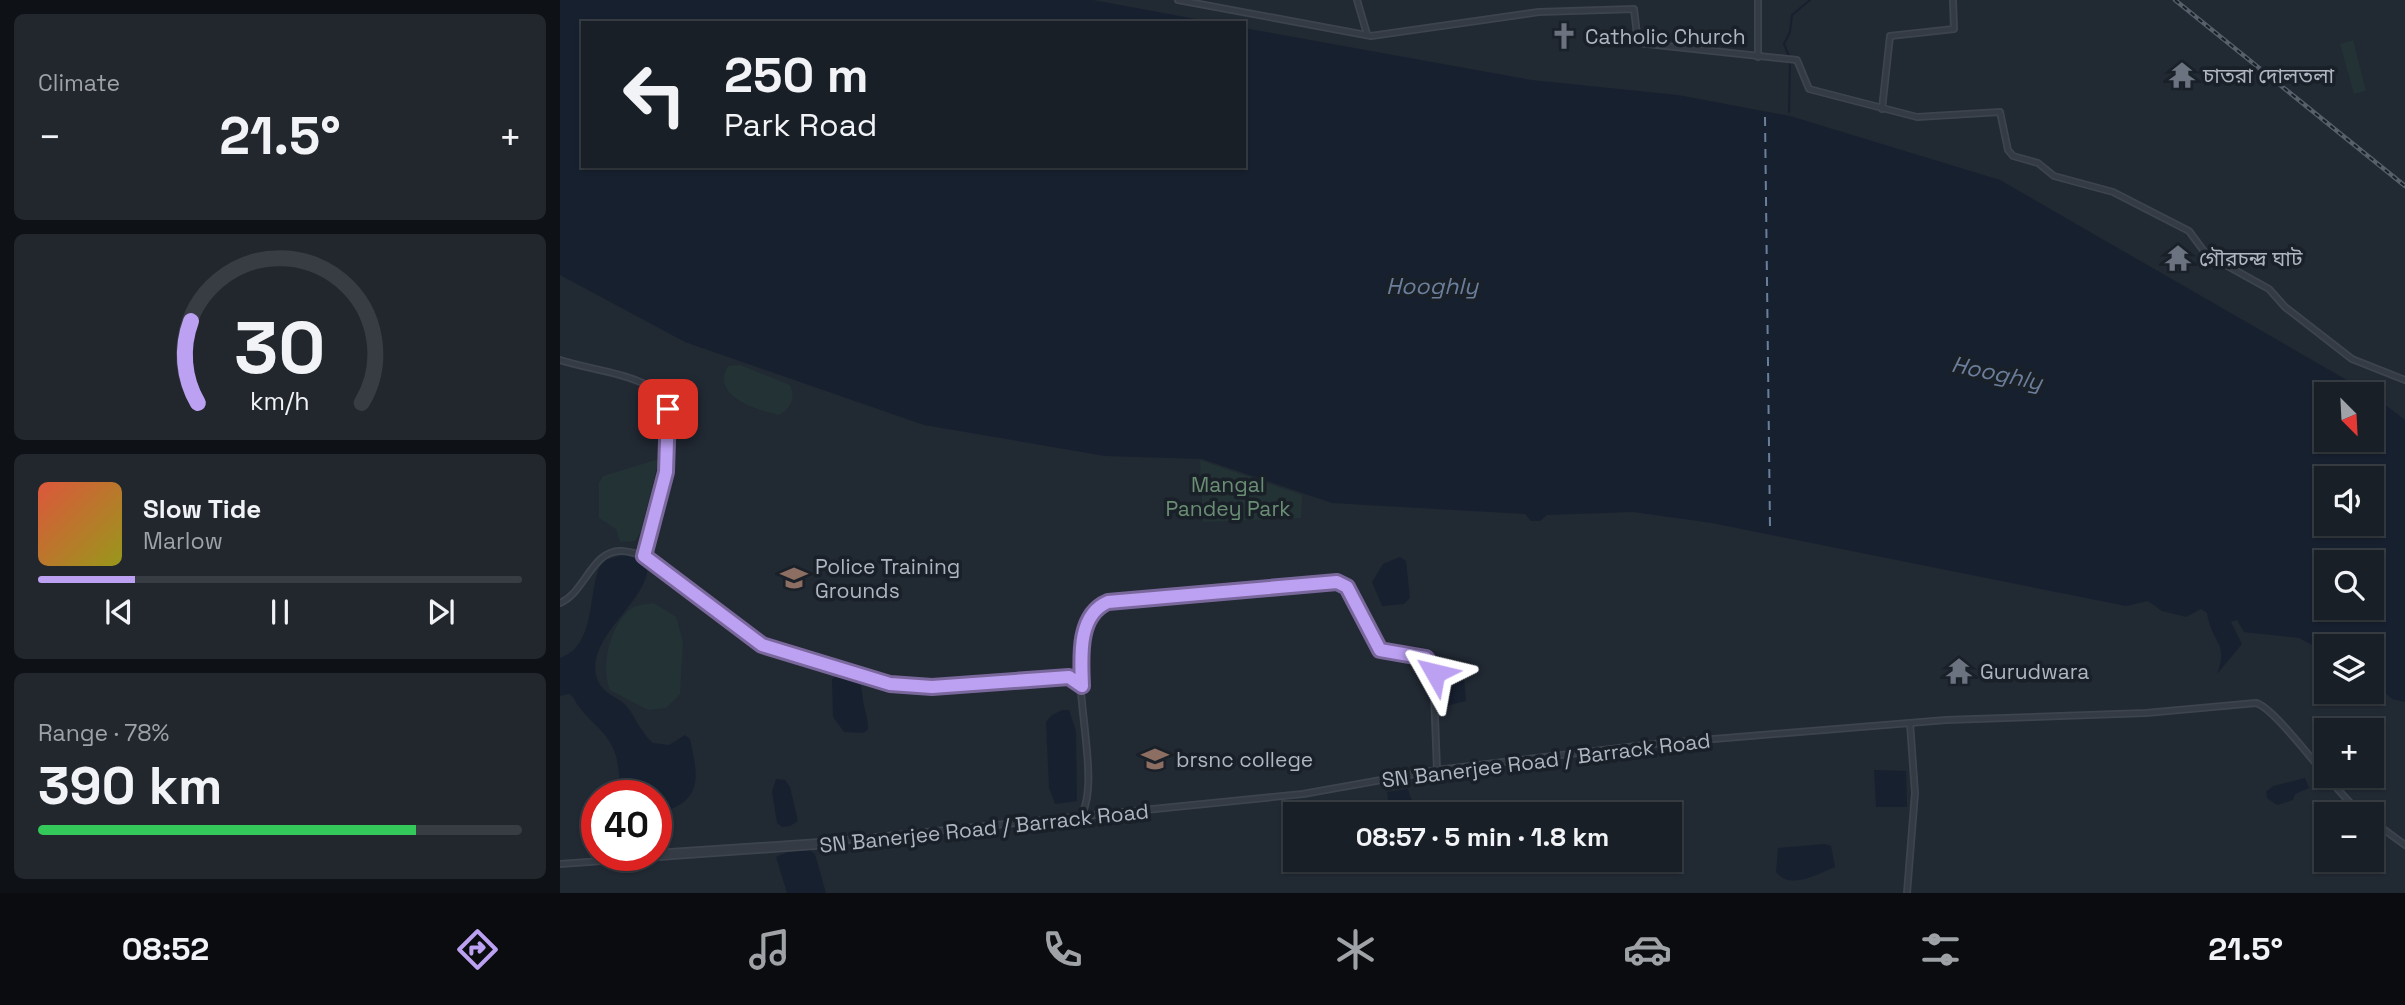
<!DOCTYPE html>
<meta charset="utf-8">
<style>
:root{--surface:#191f26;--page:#22272e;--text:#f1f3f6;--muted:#9fa2a7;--line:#373d43;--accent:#bca0f2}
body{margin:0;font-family:"Space Grotesk","Noto Sans Bengali",sans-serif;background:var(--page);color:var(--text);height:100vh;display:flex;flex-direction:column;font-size:26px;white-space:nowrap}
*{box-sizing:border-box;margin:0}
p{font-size:23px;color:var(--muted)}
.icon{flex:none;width:38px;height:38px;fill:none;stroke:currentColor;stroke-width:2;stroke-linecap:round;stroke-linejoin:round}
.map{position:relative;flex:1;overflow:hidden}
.side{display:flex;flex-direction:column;gap:14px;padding:14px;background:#0e1115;width:560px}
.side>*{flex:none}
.hud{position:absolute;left:21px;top:21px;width:665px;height:147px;border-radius:0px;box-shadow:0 2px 5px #0004,0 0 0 2px var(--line);background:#191f26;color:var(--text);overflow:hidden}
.needle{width:46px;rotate:156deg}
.fabs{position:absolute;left:1754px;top:382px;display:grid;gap:14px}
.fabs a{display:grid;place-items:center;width:70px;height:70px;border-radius:0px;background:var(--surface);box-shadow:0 2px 5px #0004,0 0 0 2px var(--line);font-size:35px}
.speed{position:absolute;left:21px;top:780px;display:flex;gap:14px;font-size:35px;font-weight:700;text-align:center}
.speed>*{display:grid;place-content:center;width:91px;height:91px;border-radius:50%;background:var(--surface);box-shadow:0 2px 5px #0004,0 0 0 2px var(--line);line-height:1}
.speed .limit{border:10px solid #d22;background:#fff;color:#111}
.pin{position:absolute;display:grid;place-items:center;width:60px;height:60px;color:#fff;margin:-30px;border-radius:14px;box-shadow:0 4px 10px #0006}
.me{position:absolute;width:77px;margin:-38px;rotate:307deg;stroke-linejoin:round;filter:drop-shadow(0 0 5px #0008)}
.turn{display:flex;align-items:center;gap:24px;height:147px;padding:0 28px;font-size:32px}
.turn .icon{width:91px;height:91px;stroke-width:2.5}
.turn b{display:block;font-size:49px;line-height:60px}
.big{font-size:52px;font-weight:600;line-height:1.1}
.side .widget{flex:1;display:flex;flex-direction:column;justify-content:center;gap:10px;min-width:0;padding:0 24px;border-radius:10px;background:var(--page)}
.side .dial{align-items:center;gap:0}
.dial svg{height:182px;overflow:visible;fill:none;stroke:var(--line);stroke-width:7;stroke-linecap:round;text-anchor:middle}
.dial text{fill:var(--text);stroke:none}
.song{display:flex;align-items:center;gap:21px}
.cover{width:84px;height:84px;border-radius:10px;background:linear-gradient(135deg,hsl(10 70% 55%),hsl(60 70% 35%))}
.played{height:7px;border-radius:4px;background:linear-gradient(90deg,var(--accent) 20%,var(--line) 20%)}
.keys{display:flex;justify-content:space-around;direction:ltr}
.heat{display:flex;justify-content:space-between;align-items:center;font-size:38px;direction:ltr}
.charge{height:10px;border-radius:5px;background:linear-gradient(90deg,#34c759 78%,var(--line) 0)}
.trip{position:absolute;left:723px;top:802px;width:399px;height:70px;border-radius:0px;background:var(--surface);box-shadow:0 2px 5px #0004,0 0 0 2px var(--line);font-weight:600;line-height:70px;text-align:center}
.menu{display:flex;height:112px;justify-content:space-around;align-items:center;background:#0a0c0f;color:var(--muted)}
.menu .icon{width:49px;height:49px}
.menu .selected{color:var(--accent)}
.menu b{font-size:32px;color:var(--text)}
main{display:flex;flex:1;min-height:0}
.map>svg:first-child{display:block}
.green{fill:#233234}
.water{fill:#17202f;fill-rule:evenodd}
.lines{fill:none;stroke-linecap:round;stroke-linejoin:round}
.stream{stroke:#17202f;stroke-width:2}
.ferry{stroke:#6b7f9c;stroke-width:2;stroke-dasharray:9 7;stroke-linecap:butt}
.tertiary-casing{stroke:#3e444e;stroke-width:8}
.tertiary{stroke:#343b44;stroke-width:4.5}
.rail-casing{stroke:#575f6b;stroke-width:4.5}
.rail{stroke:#1a2028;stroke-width:2;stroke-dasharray:5;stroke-linecap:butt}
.route-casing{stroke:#7a689d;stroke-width:18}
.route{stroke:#bca0f2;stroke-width:12}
.labels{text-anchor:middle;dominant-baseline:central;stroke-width:7;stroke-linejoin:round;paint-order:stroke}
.poi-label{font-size:21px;fill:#afb5c1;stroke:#1a2028;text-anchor:start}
.park-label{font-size:21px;fill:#698e73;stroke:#1a2028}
.street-label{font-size:21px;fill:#afb5c1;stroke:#1a2028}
.water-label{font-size:23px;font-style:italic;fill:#6b7f9c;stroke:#1a2028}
</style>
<main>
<section class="side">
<div class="widget"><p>Climate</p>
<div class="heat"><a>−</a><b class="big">21.5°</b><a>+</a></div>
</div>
<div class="widget dial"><svg viewBox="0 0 100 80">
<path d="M14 69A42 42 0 1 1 86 69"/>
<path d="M14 69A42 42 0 0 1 11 33" stroke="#bca0f2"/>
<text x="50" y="56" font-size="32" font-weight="700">30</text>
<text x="50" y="72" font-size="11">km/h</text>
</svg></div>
<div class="widget">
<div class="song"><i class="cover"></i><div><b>Slow Tide</b><p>Marlow</p></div></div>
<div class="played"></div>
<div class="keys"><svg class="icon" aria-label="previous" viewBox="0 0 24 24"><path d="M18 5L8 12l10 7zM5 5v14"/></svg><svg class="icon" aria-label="pause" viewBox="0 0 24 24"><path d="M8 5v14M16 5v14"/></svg><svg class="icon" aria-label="next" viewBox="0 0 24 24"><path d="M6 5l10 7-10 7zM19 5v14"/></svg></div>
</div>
<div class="widget"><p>Range · 78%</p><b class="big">390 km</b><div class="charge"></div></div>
</section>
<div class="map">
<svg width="1845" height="893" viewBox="0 0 1845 893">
<rect width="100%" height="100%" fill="#212933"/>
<!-- green -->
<g class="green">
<path d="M1793,40L1806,91L1794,94L1780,44Z"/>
<path d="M180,365L230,385C236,398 231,408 219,415C196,410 150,396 168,366Z"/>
<path d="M99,459L81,531L75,541L60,542L56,529L39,518V483L43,476Z"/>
<path d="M640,460L742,495L741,518L643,522Z"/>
<path d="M94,603L116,617L123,641L120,694L106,708L88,710L50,690C40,666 50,624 72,608C77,604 88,604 94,603Z"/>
</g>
<!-- water -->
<g class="water">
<path d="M0,0H533L657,23H23V166H684V28L971,80L1118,95L1230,116L1440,180L1811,394H1766V439H1811V394L1845,420V702L1832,699L1811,679V646H1766V652L1739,638L1684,632L1677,620L1671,622L1682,644L1657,674C1669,642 1652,644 1647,613L1641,609L1626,617L1602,611L1588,601L1566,606L1152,523L1073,512L987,515L980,521H971L965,514L772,503L642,459L545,456L364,425L125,342L0,275ZM1766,478H1811V523H1766ZM1766,562H1811V607H1766Z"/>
<path d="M68,554L87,562C95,599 17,640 39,683C46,696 60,697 68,708C76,719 82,734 93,743L109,745L125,735L130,739C139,779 143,802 96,814V796H64C56,778 62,765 51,744C41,726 22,716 13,697L9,694L0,696V658C35,646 28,597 39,568L45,560Z"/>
<path d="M840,557L846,561L850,598L844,604L822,606L812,582L823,564Z"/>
<path d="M282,673C304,677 301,687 304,706C306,714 308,720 308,729L304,733L284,732L273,717L272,679Z"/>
<path d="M889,674L904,677L906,701L886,706L884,679Z"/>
<path d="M502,710H509L516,731L517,801L495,804L489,788L486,722L492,715Z"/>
<path d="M1314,770L1346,771L1347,807H1316Z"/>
<path d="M1745,778L1749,788L1735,794L1733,800L1717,805L1707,798L1706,792L1713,786Z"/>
<path d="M216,779L225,780L230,787L238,821L230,826L222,827L217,823L212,792Z"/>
<path d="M848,789L856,814H830L827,792Z"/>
<path d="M1265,844L1271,846L1275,867C1259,873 1231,891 1216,872L1218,848Z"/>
<path d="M250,850L255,854L266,893H227L216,857L228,852Z"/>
</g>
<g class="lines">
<!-- stream -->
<g class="stream">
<path d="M1229,56L1224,44L1230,32L1232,15L1250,0"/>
<path d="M1229,112L1230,62"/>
</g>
<!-- ferry -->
<path class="ferry" d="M1205,117L1210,528"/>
<defs>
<g id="tertiary">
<path d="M618,0L811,36L979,12L1074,9L1078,43L1237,60L1249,89L1357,117L1440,112L1448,150L1453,156L1478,163L1494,176L1553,192L1629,231L1646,254L1709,289L1725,307L1792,359L1845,380"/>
<path d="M797,0L807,34"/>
<path d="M1198,0V57"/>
<path d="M1322,109L1330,36L1394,29L1393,0"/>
<path d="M0,360C28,369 61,372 87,385C139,411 88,516 84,556"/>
<path d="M0,603C25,593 32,549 62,551C114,555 156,623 201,645C220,654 243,657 262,663C288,670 313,681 339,685C391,694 450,682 503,678L512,676L521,665"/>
<path d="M520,818C551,768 480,617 558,600L781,582L820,650L864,657L873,666L877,770"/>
<path d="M1811,820L1845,845"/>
<path d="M96,853L275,841"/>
<path d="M0,864L254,846L276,841L743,794L877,770L1093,744L1386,720L1586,713L1696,703C1717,708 1775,793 1802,814"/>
<path d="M1347,893L1355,793L1350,723"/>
</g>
</defs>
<!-- tertiary casing -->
<use href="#tertiary" class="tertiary-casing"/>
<!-- tertiary -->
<use href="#tertiary" class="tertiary"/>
<defs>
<path id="rail" d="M1615,0L1845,186"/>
</defs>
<!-- rail casing -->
<use href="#rail" class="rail-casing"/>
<!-- rail -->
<use href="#rail" class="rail"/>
</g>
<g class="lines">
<defs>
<path id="route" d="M108,409L106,472L84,556L202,645L330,684L372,687L509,677L522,686C521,658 517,615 548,602L777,582L787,587L820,650L866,658L875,673"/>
</defs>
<!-- route casing -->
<use href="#route" class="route-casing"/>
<!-- route -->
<use href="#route" class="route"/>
</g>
<!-- icons -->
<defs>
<symbol id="church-bare" viewBox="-9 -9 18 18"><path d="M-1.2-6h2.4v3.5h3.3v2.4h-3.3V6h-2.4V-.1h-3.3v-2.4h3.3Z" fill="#6b7280" stroke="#1a2028" stroke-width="2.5" paint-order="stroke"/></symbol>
<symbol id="temple-bare" viewBox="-9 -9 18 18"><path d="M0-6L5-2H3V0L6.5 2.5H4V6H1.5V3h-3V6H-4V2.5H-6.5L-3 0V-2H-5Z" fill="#6b7280" stroke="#1a2028" stroke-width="2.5" paint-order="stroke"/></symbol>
<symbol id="university-bare" viewBox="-9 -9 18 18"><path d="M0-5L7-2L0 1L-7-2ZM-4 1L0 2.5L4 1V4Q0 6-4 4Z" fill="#8d6e63" stroke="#1a2028" stroke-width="2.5" paint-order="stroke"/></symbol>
</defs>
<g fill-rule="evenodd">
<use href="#church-bare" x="985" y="17" width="38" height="38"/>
<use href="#temple-bare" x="1603" y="56" width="38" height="38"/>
<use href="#temple-bare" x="1599" y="239" width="38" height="38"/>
<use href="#university-bare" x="215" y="559" width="38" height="38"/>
<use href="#temple-bare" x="1380" y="652" width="38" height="38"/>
<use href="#university-bare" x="576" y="740" width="38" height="38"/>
</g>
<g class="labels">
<!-- poi labels -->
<g class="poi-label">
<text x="1025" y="36">Catholic Church</text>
<text x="1643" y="75">চাতরা দোলতলা</text>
<text x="1639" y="258">গৌরচন্দ্র ঘাট</text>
<text x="255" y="566">Police Training<tspan x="255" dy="24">Grounds</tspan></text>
<text x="1420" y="671">Gurudwara</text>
<text x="616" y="759">brsnc college</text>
</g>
<!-- park labels -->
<g class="park-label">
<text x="668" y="484">Mangal<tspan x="668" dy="24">Pandey Park</tspan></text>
</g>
<!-- street labels -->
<g class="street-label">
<text transform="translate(986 760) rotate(-7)">SN Banerjee Road / Barrack Road</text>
<text transform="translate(424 828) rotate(-6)">SN Banerjee Road / Barrack Road</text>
</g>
<!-- water labels -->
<g class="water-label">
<text x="872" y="286">Hooghly</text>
<text transform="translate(1437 373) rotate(12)">Hooghly</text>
</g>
</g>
</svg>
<div class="fabs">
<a><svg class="needle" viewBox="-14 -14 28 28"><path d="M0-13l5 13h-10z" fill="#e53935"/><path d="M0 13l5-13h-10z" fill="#9fa2a7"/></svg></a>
<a><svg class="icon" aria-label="sound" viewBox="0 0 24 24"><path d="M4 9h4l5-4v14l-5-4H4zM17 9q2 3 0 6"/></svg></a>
<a><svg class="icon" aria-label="search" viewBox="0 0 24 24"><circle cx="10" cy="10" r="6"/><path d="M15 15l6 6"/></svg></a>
<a><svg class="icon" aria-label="layers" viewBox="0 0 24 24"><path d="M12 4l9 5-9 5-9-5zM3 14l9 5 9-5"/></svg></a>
<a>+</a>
<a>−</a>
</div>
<div class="speed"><div class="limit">40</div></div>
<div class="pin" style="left:108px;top:409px;background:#d93025"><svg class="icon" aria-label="arrive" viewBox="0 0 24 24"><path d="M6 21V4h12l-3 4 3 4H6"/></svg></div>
<svg class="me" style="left:875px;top:673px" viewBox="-20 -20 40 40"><path d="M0-17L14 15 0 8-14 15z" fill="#bca0f2" stroke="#fff" stroke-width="4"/></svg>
<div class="trip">08:57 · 5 min · 1.8 km</div>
<div class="hud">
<div class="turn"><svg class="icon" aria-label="left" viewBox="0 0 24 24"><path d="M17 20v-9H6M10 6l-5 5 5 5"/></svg><div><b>250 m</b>Park Road</div></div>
</div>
</div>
</main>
<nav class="menu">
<b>08:52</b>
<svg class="icon selected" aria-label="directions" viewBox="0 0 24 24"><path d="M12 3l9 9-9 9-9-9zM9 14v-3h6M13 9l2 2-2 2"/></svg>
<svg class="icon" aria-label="music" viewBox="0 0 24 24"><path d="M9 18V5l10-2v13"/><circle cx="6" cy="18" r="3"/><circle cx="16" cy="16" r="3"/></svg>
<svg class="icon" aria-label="phone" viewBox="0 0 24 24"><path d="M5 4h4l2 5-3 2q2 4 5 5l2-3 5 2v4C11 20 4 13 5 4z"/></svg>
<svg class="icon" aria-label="climate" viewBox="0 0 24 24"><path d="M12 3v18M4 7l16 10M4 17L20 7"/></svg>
<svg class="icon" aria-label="car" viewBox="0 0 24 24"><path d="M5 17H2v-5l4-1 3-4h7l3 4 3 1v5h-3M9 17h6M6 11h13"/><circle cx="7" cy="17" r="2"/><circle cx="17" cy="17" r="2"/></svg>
<svg class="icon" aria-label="filters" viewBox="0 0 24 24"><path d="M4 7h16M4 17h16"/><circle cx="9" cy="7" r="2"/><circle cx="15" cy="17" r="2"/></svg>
<b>21.5°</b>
</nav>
